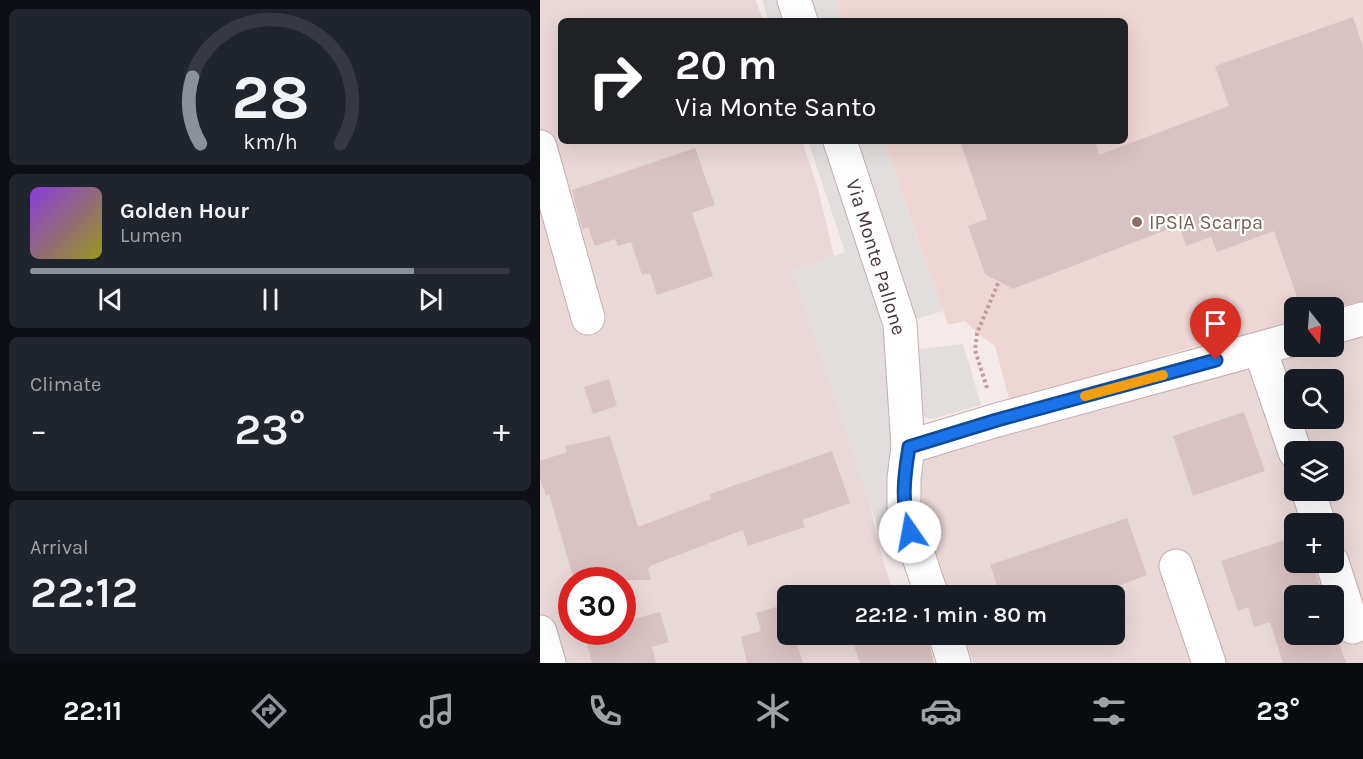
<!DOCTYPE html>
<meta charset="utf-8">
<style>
:root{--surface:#171b24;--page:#20242c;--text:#f1f3f6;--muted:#9ea1a6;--line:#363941;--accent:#8c9099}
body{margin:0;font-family:Karla,sans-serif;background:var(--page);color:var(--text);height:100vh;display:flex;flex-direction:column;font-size:22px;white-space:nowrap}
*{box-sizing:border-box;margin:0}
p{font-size:20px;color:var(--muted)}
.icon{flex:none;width:33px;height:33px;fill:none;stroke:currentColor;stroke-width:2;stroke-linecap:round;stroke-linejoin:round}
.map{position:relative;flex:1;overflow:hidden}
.details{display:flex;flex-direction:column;gap:9px;padding:9px;background:#0d0f14;width:540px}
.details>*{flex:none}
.hud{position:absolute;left:18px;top:18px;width:570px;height:126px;border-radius:9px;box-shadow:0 6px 24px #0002;background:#202124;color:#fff;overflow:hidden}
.needle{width:39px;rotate:163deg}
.tools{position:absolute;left:744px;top:297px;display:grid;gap:12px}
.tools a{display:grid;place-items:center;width:60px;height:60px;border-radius:9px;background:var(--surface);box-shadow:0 6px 24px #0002;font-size:30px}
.speed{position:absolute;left:18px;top:567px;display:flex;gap:12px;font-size:30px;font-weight:700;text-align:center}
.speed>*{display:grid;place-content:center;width:78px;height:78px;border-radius:50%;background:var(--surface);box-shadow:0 6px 24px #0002;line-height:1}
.speed .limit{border:9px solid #d22;background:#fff;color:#111}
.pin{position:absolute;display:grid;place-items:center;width:51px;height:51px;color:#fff;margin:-62px -26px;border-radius:50% 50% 50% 0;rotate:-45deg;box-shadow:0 0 6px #0007}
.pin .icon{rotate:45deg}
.me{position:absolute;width:66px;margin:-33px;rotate:348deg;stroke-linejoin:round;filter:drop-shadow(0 0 4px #0008)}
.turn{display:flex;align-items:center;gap:21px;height:126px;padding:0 18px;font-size:27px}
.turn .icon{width:78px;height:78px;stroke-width:2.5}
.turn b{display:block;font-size:42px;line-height:51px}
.big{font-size:45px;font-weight:600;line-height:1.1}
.details .tile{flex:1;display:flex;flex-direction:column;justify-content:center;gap:9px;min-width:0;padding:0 21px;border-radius:9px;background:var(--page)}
.details .dial{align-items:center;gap:0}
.dial svg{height:156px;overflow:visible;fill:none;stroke:var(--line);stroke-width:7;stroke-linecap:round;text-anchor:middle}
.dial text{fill:var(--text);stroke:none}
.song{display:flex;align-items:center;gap:18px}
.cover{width:72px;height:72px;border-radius:9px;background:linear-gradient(135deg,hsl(270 70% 55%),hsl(60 70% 35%))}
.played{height:6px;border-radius:3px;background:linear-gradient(90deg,var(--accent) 80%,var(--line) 80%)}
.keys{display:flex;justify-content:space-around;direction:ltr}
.heat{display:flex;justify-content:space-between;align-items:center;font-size:33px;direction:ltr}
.trip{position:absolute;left:237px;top:585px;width:348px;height:60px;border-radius:9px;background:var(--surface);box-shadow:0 6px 24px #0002;font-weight:600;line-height:60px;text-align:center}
.menu{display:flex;height:96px;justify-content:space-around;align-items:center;background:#090b0e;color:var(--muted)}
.menu .icon{width:42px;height:42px}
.menu .selected{color:var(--accent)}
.menu b{font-size:27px;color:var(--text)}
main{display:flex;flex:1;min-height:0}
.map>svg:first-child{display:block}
.residential{fill:#e9d8d8;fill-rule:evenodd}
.education{fill:#eed6d4}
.parking{fill:#e3dede}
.building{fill:#d9c2c3}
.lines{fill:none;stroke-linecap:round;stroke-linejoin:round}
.minor-casing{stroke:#c3afaf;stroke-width:35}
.path{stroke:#c29d9d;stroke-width:4;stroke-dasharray:3 3;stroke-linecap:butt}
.minor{stroke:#fff;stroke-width:33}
.route-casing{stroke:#114b97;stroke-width:15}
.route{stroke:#1a73e8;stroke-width:10}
.slow{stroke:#f59e0b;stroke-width:10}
.education-dot{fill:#8d6e63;stroke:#fff;stroke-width:2}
.labels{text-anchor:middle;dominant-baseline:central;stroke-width:4.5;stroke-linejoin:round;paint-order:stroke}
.education-label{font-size:20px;fill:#785e54;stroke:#fff;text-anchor:start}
.street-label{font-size:20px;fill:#493838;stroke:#fff}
</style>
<main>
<section class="details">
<div class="tile dial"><svg viewBox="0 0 100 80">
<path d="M14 69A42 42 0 1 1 86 69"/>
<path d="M14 69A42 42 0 0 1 10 35" stroke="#8c9099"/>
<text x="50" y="56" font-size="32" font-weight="700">28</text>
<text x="50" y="72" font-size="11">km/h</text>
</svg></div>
<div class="tile">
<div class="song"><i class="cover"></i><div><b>Golden Hour</b><p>Lumen</p></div></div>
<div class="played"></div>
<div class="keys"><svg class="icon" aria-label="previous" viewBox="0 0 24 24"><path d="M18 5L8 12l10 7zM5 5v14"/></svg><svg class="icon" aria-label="pause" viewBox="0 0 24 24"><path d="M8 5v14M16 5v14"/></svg><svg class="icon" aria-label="next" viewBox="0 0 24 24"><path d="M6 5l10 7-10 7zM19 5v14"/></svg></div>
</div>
<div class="tile"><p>Climate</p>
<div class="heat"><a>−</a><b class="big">23°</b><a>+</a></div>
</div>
<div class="tile"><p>Arrival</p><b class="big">22:12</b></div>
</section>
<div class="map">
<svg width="823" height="663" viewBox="0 0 823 663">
<rect width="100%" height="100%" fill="#f5eaea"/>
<!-- residential -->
<g class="residential">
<path d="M0,0H216L223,21H21V141H262L277,185L310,322L326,478L336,537L354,595L248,596V634L368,635L379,663H0ZM32,580H82V632H32Z"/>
<path d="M823,334V663H434L423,635L574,634V596L409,595L387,525L375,454L778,347L794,346V342ZM754,380H794V418H754ZM754,452H794V490H754ZM754,524H794V562H754ZM754,596H794V634H754Z"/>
</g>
<!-- education -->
<path class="education" d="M296,0H823V303L794,311V308H754V322L695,341L659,345L470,402L455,346L437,333L425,321L408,325L344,141H585V21H303Z"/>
<!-- parking -->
<g class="parking">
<path d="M222,0H296L303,21H229Z"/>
<path d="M268,141H344L403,311L360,324L363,351L423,344L441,405L392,419L367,413L377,551L348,558L252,270L305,252Z"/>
</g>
<!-- building -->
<g class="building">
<path d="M813,17L823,47V301L794,308H761L734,231L677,252L671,237L646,246L639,225L473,289L445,274L428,226L447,219L420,141H555L559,155L689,106L675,66Z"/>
<path d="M155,148L175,205L152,213L173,276L117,295L110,273L102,275L91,242L78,246L75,239L55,246L48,227L42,229L32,190Z"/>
<path d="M69,379L77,406L53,414L44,387Z"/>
<path d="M704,412L725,471L653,496L633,436Z"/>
<path d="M70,436L98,527L171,499L170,494L292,451L310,503L262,520L265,527L208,546L203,530L110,566L108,569L111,580H34L9,494L6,496L0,479V461L27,452L25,446Z"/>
<path d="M587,518L607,575L552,596H461L450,565Z"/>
<path d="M754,537V562H772L783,596H754V634H794V628L806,663H743L730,622L714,627L708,607L698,611L681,561Z"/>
<path d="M369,587L372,596H344Z"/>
<path d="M245,604L248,611V634H254L263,663H207L201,637L221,631L216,613Z"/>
<path d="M120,612L129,642L112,647L116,663H52L44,633L82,632V622Z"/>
<path d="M310,634H387L394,663H320Z"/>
</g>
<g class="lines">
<defs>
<g id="minor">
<path d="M254,0L261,21"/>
<path d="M300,141L360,324L368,447L364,478V513L392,596"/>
<path d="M0,147L48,318"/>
<path d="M794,327L823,319"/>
<path d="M720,349L755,452"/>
<path d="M368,447L457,420L754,339"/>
<path d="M768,490L779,524"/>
<path d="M792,562L813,627"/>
<path d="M636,566L669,663"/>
<path d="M0,632L9,663"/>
<path d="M405,634L414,663"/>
</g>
</defs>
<!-- minor casing -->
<use href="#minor" class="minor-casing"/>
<!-- path -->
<path class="path" d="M447,388L435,350L437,333L459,281"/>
<!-- minor -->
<use href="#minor" class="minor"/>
</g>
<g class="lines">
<defs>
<path id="route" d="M370,532C361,502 364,477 369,447L457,420L676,360"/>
</defs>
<!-- route casing -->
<use href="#route" class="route-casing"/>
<!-- route -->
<use href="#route" class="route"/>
<!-- slow -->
<path class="slow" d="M545,396L623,375"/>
</g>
<!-- markers -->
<circle class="education-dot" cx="597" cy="222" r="6"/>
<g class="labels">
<!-- education labels -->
<g class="education-label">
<text x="609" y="222">IPSIA Scarpa</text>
</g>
<!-- street labels -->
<g class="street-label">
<text transform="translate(336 257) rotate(73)">Via Monte Pallone</text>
</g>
</g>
</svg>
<div class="tools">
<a><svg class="needle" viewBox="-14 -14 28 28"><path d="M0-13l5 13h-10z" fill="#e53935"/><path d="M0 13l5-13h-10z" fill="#9ea1a6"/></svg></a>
<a><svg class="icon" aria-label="search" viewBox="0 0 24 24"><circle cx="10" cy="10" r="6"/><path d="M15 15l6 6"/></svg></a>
<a><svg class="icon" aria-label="layers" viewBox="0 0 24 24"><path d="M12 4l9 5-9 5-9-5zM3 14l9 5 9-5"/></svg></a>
<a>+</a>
<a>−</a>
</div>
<div class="speed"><div class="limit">30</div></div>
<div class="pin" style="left:676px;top:360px;background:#d93025"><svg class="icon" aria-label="arrive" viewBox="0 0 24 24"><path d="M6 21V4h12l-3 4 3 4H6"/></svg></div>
<svg class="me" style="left:370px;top:532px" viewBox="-20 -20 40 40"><circle r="19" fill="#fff"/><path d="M0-13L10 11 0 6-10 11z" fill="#1a73e8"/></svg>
<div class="trip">22:12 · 1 min · 80 m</div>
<div class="hud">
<div class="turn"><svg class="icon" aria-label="right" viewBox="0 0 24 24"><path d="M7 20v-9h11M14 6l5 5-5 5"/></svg><div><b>20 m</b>Via Monte Santo</div></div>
</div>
</div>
</main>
<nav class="menu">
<b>22:11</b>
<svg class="icon selected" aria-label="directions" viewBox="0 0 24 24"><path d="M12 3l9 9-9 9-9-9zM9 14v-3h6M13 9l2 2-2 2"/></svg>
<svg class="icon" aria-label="music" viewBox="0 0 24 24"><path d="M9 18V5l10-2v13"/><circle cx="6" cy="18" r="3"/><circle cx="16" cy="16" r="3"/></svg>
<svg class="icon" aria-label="phone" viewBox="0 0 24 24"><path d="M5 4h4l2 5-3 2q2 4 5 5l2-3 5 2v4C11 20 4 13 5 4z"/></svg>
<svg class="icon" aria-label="climate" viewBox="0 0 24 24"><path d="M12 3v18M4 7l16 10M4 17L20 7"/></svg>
<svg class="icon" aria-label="car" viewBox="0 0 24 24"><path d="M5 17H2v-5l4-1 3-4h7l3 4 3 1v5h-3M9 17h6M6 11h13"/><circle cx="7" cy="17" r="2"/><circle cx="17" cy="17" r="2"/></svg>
<svg class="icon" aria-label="filters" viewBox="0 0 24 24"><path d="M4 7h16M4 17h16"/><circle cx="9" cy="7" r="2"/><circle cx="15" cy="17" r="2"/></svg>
<b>23°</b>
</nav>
